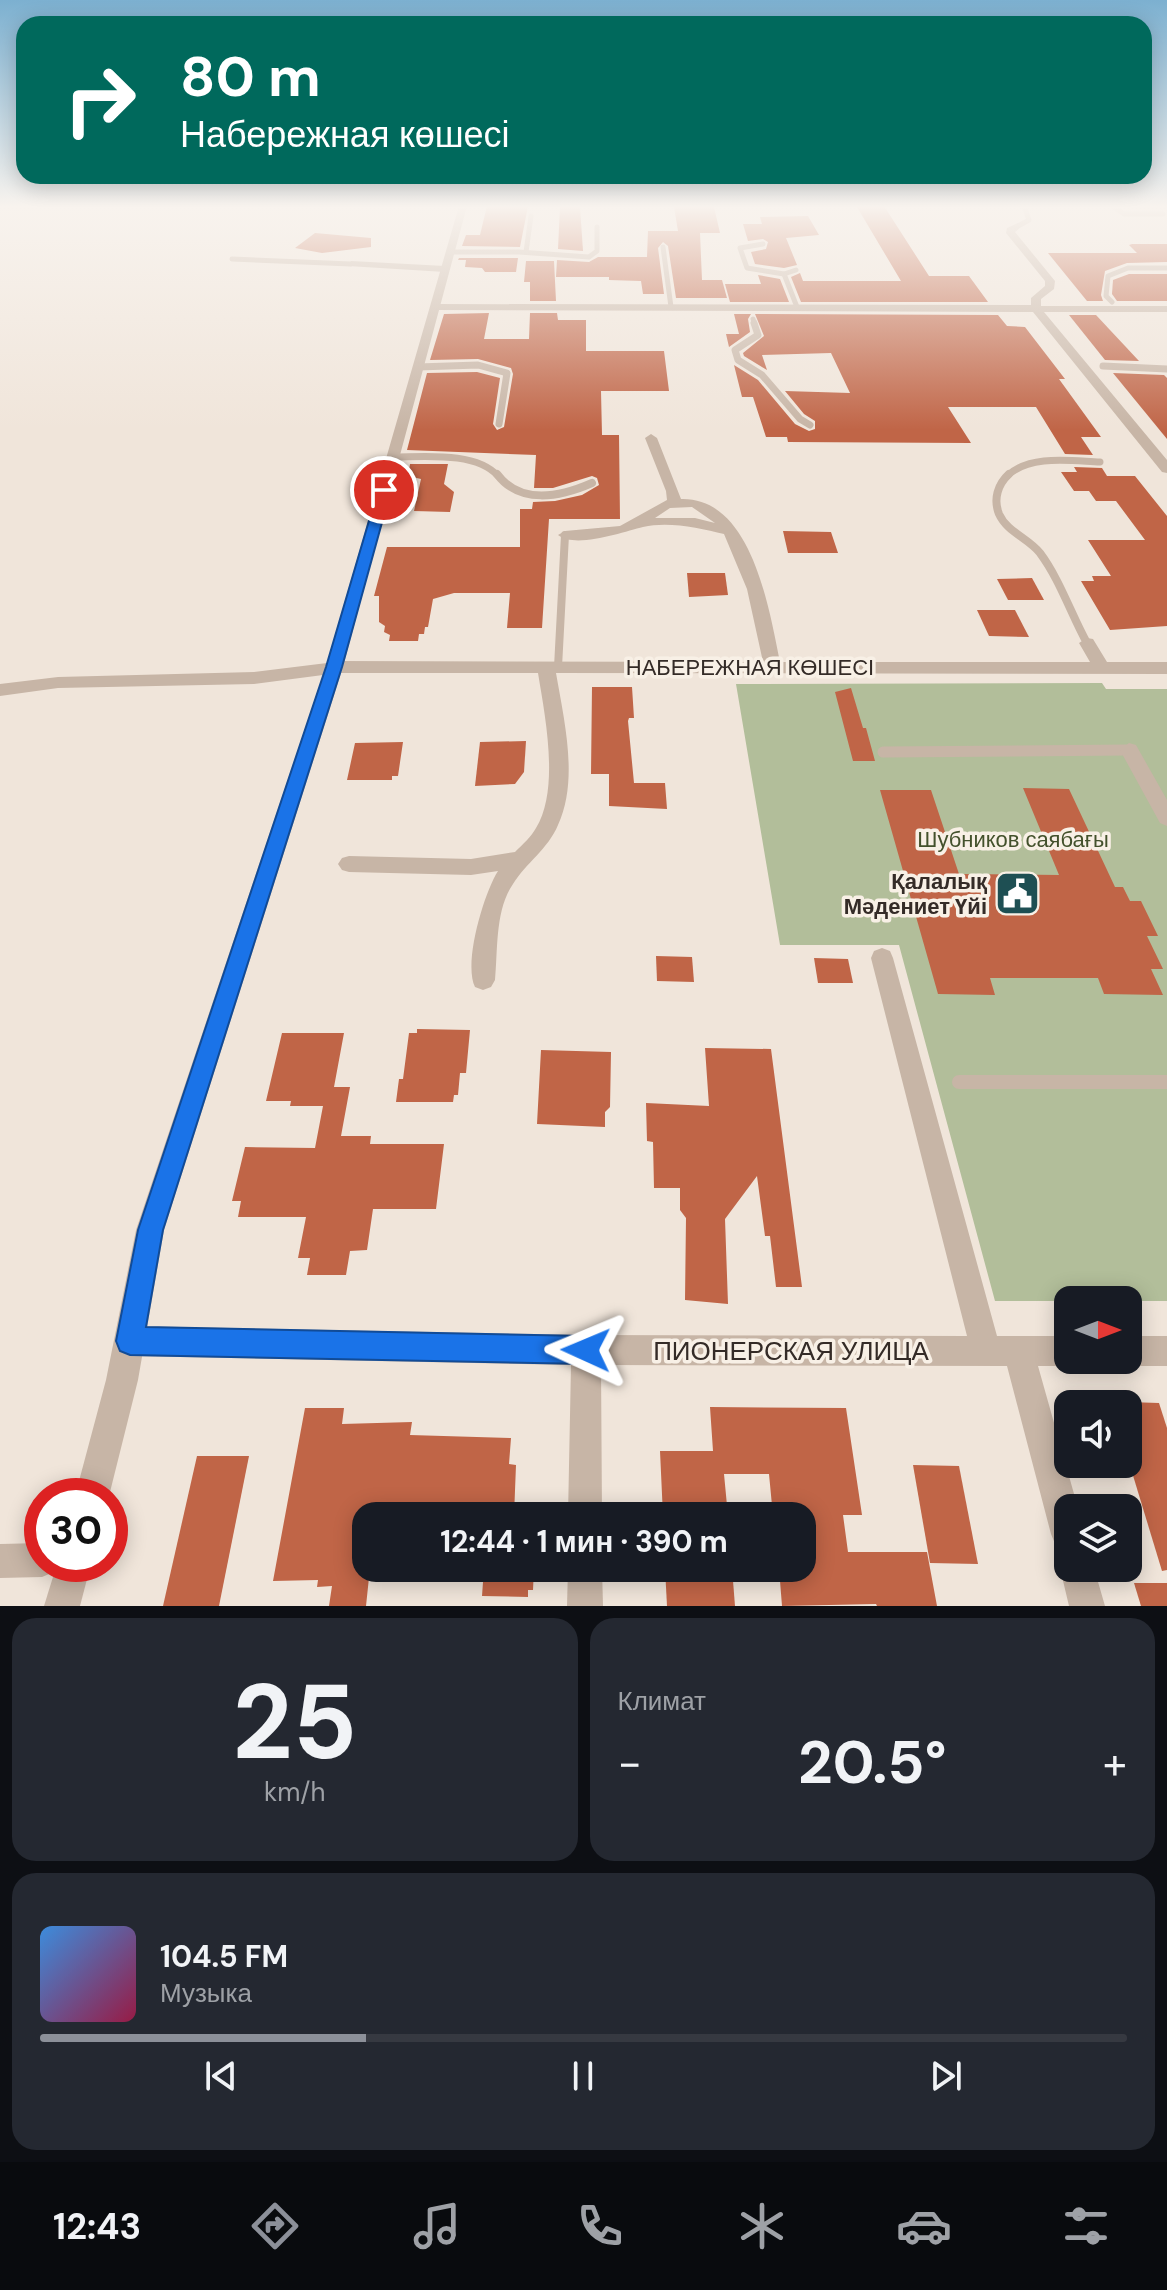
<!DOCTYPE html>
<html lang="ru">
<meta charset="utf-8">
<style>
:root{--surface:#171b24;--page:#242831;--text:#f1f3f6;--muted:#9ea1a6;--line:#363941;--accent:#8c9099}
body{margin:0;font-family:"DM Sans",sans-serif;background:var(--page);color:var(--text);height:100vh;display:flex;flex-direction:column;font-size:30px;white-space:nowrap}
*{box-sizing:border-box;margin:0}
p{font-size:26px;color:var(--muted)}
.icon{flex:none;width:44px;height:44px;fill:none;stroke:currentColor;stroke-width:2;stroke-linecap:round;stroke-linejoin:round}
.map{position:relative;height:1606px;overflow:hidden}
.details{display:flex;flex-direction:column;gap:12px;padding:12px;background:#0d0f14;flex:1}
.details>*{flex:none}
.top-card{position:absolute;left:16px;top:16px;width:1136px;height:168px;border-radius:24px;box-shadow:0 4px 20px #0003;background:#00695c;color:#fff;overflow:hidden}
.needle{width:52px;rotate:90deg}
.buttons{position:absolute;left:1054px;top:1286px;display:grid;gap:16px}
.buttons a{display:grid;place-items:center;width:88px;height:88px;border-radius:16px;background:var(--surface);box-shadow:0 4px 20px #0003;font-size:40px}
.speed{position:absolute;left:24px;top:1478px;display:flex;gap:16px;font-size:40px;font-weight:700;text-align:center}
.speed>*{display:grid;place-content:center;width:104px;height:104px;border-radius:50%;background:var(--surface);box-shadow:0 4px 20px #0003;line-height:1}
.speed .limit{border:12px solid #d22;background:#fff;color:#111}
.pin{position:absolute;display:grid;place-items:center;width:68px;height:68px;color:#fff;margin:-34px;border:4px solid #fff;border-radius:50%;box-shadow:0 2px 8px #0007}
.me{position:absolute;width:88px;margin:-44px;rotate:271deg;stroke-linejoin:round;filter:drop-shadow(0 0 6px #0008)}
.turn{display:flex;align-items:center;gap:28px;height:168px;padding:0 32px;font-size:36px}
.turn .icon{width:104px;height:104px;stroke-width:2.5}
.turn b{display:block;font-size:56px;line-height:68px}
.big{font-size:60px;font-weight:700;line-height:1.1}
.details .tile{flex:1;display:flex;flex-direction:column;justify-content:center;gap:12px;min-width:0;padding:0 28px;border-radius:24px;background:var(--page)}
.details .dial{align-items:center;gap:0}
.dial b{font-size:104px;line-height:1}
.song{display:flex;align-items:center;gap:24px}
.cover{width:96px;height:96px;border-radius:12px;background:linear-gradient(135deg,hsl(210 70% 55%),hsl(340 70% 35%))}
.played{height:8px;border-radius:4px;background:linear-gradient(90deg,var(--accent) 30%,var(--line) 30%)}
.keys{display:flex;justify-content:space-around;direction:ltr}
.heat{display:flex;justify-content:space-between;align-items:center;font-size:44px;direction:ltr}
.details .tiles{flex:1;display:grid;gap:12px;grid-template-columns:1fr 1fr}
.tile:last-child{grid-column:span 2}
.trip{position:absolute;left:352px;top:1502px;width:464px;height:80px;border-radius:24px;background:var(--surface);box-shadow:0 4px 20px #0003;font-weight:700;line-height:80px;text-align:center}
.tabs{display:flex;height:128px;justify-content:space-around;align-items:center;background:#090b0e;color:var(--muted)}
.tabs .icon{width:56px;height:56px}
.tabs .on{color:var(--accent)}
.tabs b{font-size:36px;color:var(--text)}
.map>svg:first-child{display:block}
.green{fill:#b2be9a}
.building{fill:#c06547}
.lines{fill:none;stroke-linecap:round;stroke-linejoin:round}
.service-far4{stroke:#c7b5a6;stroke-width:5}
.service-far3{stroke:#c7b5a6;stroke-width:7}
.service-far2{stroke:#c7b5a6;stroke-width:8}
.service-far1{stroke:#c7b5a6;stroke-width:11}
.service{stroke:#c7b5a6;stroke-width:14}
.minor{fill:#c7b5a6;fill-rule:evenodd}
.tertiary{fill:#c7b5a6;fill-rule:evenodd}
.route{fill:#1a73e8;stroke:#114b97;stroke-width:2}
.labels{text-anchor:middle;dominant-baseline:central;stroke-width:7;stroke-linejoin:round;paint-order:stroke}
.street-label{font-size:22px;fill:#342b27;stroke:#f8f0e6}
.park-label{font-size:22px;fill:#43512c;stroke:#f8f0e6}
.poi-label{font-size:22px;font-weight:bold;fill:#342b27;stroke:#f8f0e6;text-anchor:end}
.near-street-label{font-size:26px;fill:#342b27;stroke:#f8f0e6}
</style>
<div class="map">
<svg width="1167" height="1606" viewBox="0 0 1167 1606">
<rect width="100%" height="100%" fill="#f0e5da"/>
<!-- green -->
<path class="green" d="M1102,683L1106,689H1167V1301H995L899,945H780L736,684Z"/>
<!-- building -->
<g class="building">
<path d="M487,206H528L520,247L462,246L466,235H480Z"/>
<path d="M884,206L929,276H969L988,302H801L791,277L800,273L803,281H901L857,207Z"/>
<path d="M560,207H580L583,251L558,249Z"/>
<path d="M674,207H714L720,233H700L702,280H722L727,298H676L668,246L663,242L658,248L664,294H643L641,281L609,280V277H556L557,260L589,262L598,257H647L648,231H678Z"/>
<path d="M808,216L819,235L786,238L797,265L784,268L755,264L751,252L766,249L768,242L763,239L748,241L743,224H762L760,217Z"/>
<path d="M315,233L371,238V247L322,253L295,248Z"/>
<path d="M1132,244H1167V262L1127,263L1105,271L1101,295L1103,301H1087L1048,253H1137L1129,245Z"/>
<path d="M459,258H518L516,272H485L482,268L465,267L466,260H458Z"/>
<path d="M526,261H554L556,301H530V282H524Z"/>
<path d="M1129,274H1167V301H1117L1112,294L1113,280Z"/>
<path d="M758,275L780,279L789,302H730L725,284H761Z"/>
<path d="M489,313L484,339H529L530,313H557L558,320H586V351H664L669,391H601L602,435H619L620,519H549L542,628H507L510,593H454L433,599L428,627H425L424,634H419L418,641H389L390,635L384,632L385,626L379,622V596H374L387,547H520V509H532L533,502L555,501L582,495L599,485L597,478L592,476L553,488H534L536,455L407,450L427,373L477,372L500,378L493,424L497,430L504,427L513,374L511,368L478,359L430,360L444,314Z"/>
<path d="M734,314H751L748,319L750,332L729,347L726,334H739Z"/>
<path d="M755,314L998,315L1007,326L1025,327L1065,379H1059L1101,437H1081L1093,455L1065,454L1036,407H948L971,443L788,442L787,437H766L753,397H742L734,365L758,380L795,424L809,431L815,429V421L804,414L785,391L850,393L831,353L762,355L767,370L744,356L743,353L764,336Z"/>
<path d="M1069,315H1096L1139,361L1105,360Z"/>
<path d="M1113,373L1164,375L1167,378V439Z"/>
<path d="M410,464H448L444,484L454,492L450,512L414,511L421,479L408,476Z"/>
<path d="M1074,467L1102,468L1107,476H1135L1167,516V626L1110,630L1081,581H1094L1092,576H1111L1088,540H1145L1116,501H1096L1089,491H1074L1061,472H1077Z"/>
<path d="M783,531L831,532L838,553H788Z"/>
<path d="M687,573H725L728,595L689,597Z"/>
<path d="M1032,578L1044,600H1008L997,579Z"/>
<path d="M977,610H1015L1029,637L989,636Z"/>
<path d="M592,687H632L634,718H629L628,721L634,783H665L667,809L609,806V774H591Z"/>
<path d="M851,688L863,728H866L875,761H853L835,692Z"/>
<path d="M526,741L524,772L515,784L475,786L480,742Z"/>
<path d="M403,742L398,776H392V780H347L355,743Z"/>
<path d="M1023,788L1069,789L1115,887H1123L1130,901H1141L1158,936H1147L1163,969H1151L1163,995L1104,994L1098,978H990L995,995L938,994L880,790H931L959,874L1059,875Z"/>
<path d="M656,956L692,957L694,982L657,981Z"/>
<path d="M814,958L848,959L853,983H818Z"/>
<path d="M417,1029L470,1030L466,1073H460L458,1095H454L453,1102H396L399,1079H403L409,1033H417Z"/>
<path d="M282,1033H344L334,1087H350L341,1136H371L370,1144H444L436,1209H373L367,1250L350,1251L346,1275H307L310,1258H298L306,1217H238L241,1201H232L245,1147L315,1148L323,1106H290L291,1101H266Z"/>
<path d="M705,1048L771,1049L802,1287H776L770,1236H765L757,1176L725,1219L728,1304L685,1300L686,1218L680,1210V1188H654L653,1142L647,1141L646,1103L709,1106Z"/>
<path d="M541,1050L611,1052L610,1107L605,1112V1127L537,1124Z"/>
<path d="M1128,1402L1159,1403L1167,1428V1570L1162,1571L1128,1459Z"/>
<path d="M710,1407L846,1408L862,1515H843L848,1552H927L937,1606H877L876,1604L782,1606L779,1568H802V1516H773L769,1474H724L728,1516H663L660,1451H713Z"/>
<path d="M305,1408H344L342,1424L412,1422L410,1435L511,1438L509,1464L516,1465L514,1516H366V1568H370L366,1606H329L332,1586L317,1587L318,1580L273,1581Z"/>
<path d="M197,1456H249L219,1606H163Z"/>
<path d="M913,1465L959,1466L978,1564L930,1563Z"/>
<path d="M484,1568H534L533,1590H528V1597L482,1596Z"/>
<path d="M665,1568H732L735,1606H667Z"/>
<path d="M1134,1583H1167V1606H1141Z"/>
</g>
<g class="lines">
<!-- service-far4 -->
<g class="service-far4">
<path d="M1114,207L1124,214H1163"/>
<path d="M1018,226L1029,220L1024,206"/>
<path d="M763,244L740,248L747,268L784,274L796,270"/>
<path d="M663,247L671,307"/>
<path d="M449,252H519L589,257L597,251V227"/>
<path d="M526,252L531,216"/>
<path d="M232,259L351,264"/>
<path d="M784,274L797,307"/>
<path d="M1112,302L1106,296L1108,276L1128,268H1167"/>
<path d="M753,319L755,325"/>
</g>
<!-- service-far3 -->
<g class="service-far3">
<path d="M754,323L758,335L735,350L738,360L762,375L800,419L810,425"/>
<path d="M1103,366L1167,369"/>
<path d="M418,367L478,365L507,373L499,424"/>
<path d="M393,457C423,457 476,451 498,476"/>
<path d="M1007,476C1030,454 1072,461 1100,462"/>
</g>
<!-- service-far2 -->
<g class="service-far2">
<path d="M497,474C520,505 560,497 592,483"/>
<path d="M1009,474C998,484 993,499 999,514C1007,532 1028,538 1040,553C1060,580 1071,614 1087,643"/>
<path d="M558,667L565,535"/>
</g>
<!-- service-far1 -->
<path class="service-far1" d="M883,752L1129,750"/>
<!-- service -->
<path class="service" d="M959,1082H1167"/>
<!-- minor -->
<g class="minor">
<path d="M1109,206H1117L1118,207L1114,210Z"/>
<path d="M1018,223L1022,226L1015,232L1055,281L1054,289L1041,299V306H1167V312H1044L1167,460V473L1162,472L1033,312L435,310L430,307L435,304L1031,305V298L1045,286V281L1006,233L1007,228Z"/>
<path d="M351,261L445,266L450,269L445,272L348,266Z"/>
<path d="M651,434L657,438L681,499C752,497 769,609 780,662H1090L1079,643L1087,638L1093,639L1107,662H1167V674L556,673C564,720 579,780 558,825C548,849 526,863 513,884C495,910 498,949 495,980L491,987L483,990L475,987C463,963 484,893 498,871L471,875L349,872L342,870L338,864L342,858L349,856L471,859L515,852C523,844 531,837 536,828C560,789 545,716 538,673H334L325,667L334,661L763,662L747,589L724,534C700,528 668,521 643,527C623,532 575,549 558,535L565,531L620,526L667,500L666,491L645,438ZM692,507L715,523L695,518H655L670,508Z"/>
<path d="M1129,743L1136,745L1167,800V826L1160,823L1120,750Z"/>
<path d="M882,948L890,951L893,958L997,1336H1068V1360H1080L1068,1366H1038L1078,1508H1068V1551L1056,1546L1051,1534L1007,1366L601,1365L602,1516H568L571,1365L130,1356L119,1352L115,1341L119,1330L130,1326L586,1335L967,1336L871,958L874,951Z"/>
<path d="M1128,1336H1167V1366H1128L1117,1362L1128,1360Z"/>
<path d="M42,1543V1564H58L54,1572L42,1577L0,1578V1544Z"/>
<path d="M1068,1554V1568H1094L1105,1606H1069L1060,1568Z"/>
<path d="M568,1568H602L603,1606H567Z"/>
</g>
<!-- tertiary -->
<g class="tertiary">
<path d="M459,206H467L343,667L164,1230L138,1380L109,1496H75L106,1380L136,1230L323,675L254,684L58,688L0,696V684L58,677L254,672L327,663Z"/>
<path d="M57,1564H91L80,1606H44Z"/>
</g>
</g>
<!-- sky -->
<linearGradient id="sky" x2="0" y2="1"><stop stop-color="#7cb0d0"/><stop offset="0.48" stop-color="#f8f3ee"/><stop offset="1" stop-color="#f8f3ee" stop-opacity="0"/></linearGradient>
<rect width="1167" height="430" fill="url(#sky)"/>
<!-- route -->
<path class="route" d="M384,486L391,490L342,667L163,1230L146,1327L586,1336L596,1340L600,1350L596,1360L586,1364L130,1355L120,1351L116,1341L138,1230L326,667L378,490Z"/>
<!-- icons -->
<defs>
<symbol id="civic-square" viewBox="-11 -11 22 22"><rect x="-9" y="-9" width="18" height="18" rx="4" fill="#1e4f53" stroke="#f8f0e6"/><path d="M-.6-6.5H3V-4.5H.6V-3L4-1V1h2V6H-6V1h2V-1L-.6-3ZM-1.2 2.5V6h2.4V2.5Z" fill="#fff"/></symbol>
</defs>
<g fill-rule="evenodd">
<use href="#civic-square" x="992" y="868" width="51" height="51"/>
</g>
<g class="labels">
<!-- street labels -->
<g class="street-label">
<text x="750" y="667">НАБЕРЕЖНАЯ КӨШЕСІ</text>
</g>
<!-- park labels -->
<g class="park-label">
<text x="1013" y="839">Шубников саябағы</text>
</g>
<!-- poi labels -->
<g class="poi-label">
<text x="987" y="881">Қалалық<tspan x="987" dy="25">Мәдениет Үйі</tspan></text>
</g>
<!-- near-street labels -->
<g class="near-street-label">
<text x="791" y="1351">ПИОНЕРСКАЯ УЛИЦА</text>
</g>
</g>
</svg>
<div class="buttons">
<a><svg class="needle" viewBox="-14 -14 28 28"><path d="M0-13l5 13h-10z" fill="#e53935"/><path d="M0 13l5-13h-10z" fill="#9ea1a6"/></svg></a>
<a><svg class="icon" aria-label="sound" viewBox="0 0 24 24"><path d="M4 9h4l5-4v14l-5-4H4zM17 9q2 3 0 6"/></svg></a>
<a><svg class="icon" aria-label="layers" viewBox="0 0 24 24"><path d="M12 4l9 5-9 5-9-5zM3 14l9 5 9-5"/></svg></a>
</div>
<div class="speed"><div class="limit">30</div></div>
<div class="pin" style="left:384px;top:490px;background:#d93025"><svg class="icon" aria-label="arrive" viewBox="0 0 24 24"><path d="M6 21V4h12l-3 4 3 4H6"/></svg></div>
<svg class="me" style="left:586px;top:1350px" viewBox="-20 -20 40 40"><path d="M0-17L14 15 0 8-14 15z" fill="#1a73e8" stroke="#fff" stroke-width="4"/></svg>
<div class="trip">12:44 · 1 мин · 390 m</div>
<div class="top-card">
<div class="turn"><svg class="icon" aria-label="right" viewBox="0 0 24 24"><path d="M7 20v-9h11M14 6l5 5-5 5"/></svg><div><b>80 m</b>Набережная көшесі</div></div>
</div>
</div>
<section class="details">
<div class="tiles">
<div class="tile dial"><b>25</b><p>km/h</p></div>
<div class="tile"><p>Климат</p>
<div class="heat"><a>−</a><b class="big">20.5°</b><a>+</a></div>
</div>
<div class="tile">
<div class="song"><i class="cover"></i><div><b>104.5 FM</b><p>Музыка</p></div></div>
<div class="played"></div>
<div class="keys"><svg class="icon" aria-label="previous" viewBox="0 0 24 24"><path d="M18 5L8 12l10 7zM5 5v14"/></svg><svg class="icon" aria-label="pause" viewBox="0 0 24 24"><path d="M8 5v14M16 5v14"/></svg><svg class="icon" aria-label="next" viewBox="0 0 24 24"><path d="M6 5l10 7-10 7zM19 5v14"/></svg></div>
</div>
</div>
</section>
<nav class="tabs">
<b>12:43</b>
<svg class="icon on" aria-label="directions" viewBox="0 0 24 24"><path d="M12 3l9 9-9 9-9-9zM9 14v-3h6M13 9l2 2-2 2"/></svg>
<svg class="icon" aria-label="music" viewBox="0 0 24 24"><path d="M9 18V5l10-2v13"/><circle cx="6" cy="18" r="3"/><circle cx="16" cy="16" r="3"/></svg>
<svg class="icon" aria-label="phone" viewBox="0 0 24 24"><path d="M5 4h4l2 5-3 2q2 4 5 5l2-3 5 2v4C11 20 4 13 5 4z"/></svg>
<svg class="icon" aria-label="climate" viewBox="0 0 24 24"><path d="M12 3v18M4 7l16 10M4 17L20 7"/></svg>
<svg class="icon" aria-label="car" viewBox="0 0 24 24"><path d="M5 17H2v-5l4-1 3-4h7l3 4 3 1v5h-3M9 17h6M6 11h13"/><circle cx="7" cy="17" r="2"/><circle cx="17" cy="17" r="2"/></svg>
<svg class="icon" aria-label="filters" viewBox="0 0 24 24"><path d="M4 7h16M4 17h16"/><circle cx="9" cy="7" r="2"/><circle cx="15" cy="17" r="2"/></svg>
</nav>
